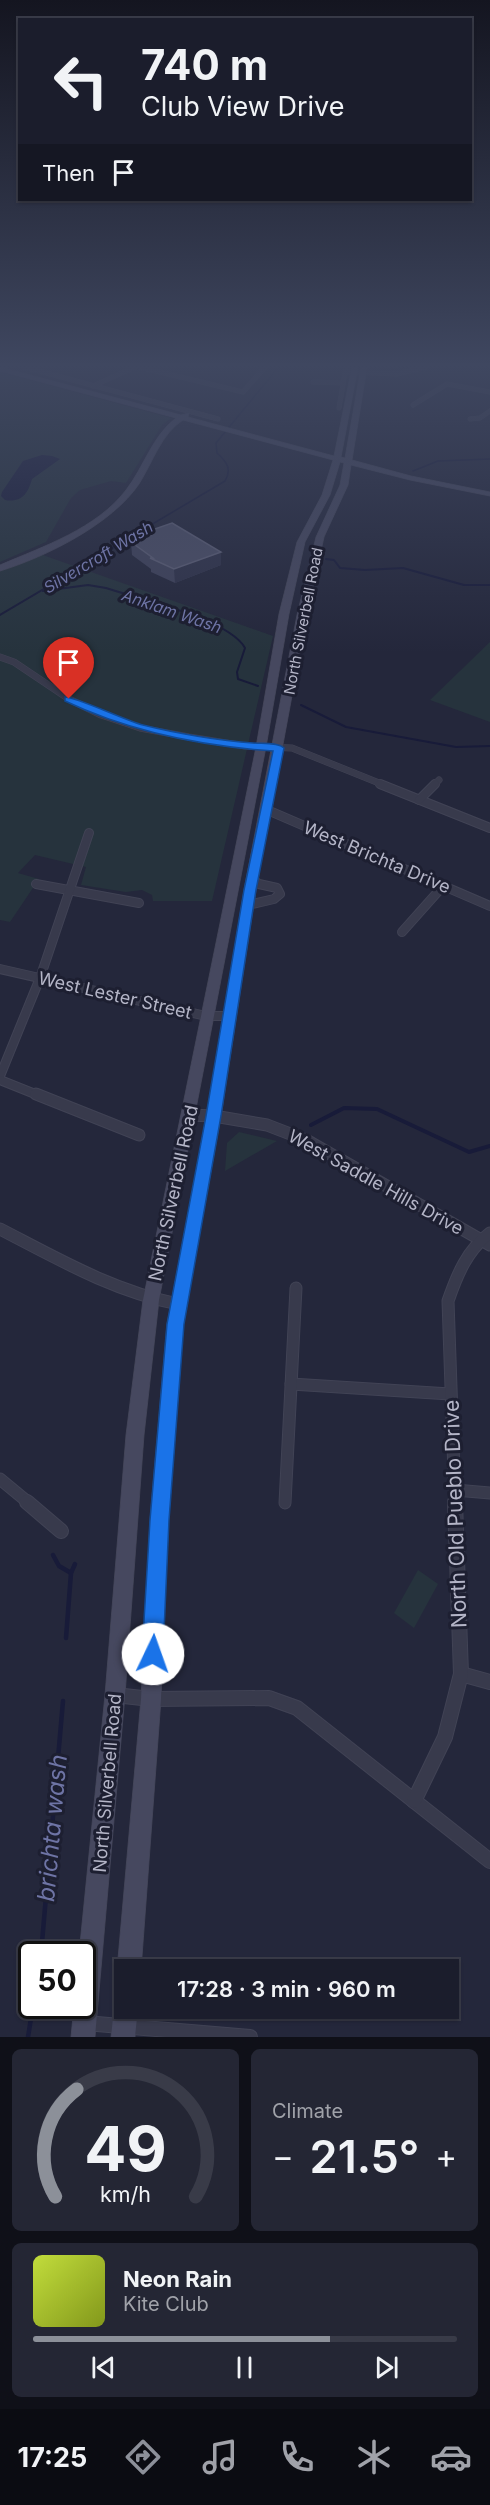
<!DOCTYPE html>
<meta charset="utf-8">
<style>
:root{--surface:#1b1d2c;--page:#242634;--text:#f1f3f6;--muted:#a0a2a9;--line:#393b48;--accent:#8c9099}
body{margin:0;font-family:Inter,sans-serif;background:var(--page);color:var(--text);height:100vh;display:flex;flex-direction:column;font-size:22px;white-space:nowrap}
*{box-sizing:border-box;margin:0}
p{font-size:20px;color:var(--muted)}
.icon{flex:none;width:33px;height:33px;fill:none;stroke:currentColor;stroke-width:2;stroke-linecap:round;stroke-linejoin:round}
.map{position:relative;height:2037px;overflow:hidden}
.details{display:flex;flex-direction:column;gap:12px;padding:12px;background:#0f1018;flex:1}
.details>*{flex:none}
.top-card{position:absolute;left:18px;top:18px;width:454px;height:183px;border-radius:0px;box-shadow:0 2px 4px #0004,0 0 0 2px var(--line);background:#1b1d2c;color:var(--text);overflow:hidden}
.speed{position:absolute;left:18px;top:1941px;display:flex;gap:12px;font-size:30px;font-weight:700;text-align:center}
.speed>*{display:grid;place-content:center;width:78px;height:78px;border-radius:50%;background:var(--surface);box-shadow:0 2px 4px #0004,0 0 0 2px var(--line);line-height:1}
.speed .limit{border:3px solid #111;border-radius:9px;background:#fff;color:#111}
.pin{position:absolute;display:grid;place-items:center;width:51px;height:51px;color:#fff;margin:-62px -26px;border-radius:50% 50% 50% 0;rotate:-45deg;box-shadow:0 0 6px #0007}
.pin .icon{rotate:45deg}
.me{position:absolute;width:66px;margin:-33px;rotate:3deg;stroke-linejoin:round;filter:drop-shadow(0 0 4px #0008)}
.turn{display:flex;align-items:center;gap:21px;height:126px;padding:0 24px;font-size:27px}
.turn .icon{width:78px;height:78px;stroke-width:2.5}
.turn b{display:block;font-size:42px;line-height:51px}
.then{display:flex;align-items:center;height:57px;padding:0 24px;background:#0003;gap:12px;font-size:22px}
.big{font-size:45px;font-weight:600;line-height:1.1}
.details .tile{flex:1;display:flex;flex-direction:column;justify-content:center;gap:9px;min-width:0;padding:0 21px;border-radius:9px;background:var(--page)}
.details .dial{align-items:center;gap:0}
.dial svg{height:156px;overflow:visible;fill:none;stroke:var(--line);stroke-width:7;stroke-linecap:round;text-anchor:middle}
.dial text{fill:var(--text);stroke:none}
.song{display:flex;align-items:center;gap:18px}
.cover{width:72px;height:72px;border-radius:9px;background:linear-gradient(135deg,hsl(70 70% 55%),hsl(70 70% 35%))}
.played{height:6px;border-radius:3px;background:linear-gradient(90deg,var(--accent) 70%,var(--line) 70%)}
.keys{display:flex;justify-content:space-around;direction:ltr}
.heat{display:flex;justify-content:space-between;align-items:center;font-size:33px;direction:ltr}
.details .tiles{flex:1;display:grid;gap:12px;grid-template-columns:1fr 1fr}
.tile:last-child{grid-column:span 2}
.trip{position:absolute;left:114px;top:1959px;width:345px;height:60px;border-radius:0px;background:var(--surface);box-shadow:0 2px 4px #0004,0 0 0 2px var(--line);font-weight:600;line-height:60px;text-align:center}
.tabs{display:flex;height:96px;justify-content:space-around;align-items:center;background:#0b0c12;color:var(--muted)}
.tabs .icon{width:42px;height:42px}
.tabs .selected{color:var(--accent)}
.tabs b{font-size:27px;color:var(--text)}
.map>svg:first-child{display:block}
.green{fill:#26333d}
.water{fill:#181b39}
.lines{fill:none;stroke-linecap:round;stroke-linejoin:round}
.stream-far3{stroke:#181b39;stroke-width:1.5}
.stream-far2{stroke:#181b39;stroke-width:2}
.stream-far1{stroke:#181b39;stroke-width:4}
.stream{stroke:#181b39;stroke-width:4.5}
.street-far4-casing{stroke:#414355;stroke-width:5}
.street-far3-casing{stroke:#414355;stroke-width:7}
.street-far2-casing{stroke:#414355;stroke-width:10}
.street-far1-casing{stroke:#414355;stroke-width:13}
.street-casing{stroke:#414355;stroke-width:16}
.secondary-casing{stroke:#414355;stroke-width:1}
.street-far4{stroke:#383a4c;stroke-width:4.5}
.street-far3{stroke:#383a4c;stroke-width:6}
.street-far2{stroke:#383a4c;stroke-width:8}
.street-far1{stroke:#383a4c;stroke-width:11}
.street{stroke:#383a4c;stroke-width:14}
.secondary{fill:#46485f;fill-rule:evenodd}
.wall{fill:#3f425a}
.shaded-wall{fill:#2f3249}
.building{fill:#4b4e66;stroke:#5c5e75;stroke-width:1.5}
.route{fill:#1a73e8;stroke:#114b97;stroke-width:1.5}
.labels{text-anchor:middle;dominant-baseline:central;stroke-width:6;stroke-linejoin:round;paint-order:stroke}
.far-street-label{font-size:15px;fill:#b4b5c7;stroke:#1d1f31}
.far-water-label{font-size:16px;font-style:italic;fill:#6e74a5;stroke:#1d1f31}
.street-label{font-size:18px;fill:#b4b5c7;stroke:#1d1f31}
.near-street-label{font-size:21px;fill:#b4b5c7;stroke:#1d1f31}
.near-water-label{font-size:24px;font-style:italic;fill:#6e74a5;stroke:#1d1f31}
</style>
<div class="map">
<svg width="490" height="2037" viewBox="0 0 490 2037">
<rect width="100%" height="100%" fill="#24273b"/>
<!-- green -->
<g class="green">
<path d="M0,372L171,418L162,425L126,483L111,481L80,490L71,498L46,542L0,562Z"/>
<path d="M40,554L273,636L212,901H153L152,895L142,890L126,892L81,885L86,867L35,855L18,873L39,879L10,922L0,920V571Z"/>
<path d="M490,642V722L430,700Z"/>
<path d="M239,1132L277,1141L225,1171L227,1143Z"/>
<path d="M418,1570L438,1584L414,1628L394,1613Z"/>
</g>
<!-- water -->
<path class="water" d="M42,455L52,456L60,459L32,479C28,493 22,503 5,500L1,496L2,492L23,461Z"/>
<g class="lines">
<!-- stream-far3 -->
<g class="stream-far3">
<path d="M343,367L396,369L407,367"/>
<path d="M413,471L438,461L490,459"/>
<path d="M112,548L225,481C232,469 227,462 217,453L216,443L277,369L283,367"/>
</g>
<!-- stream-far2 -->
<g class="stream-far2">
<path d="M326,559L334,560L340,568L365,570L403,568L464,585H490"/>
<path d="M43,591L88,585L106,588C139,599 229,619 245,648L237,672L238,679L258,686"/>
<path d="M0,615L115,547"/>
<path d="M301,705L346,727L456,747L490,746"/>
</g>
<!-- stream-far1 -->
<path class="stream-far1" d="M311,1125L344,1108L377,1109L469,1152L490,1146"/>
<!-- stream -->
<g class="stream">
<path d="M53,1555L59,1566L71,1573"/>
<path d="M66,1638L71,1573L75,1564"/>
<path d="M41,1954L63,1701"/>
<path d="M28,2037L33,2006"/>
</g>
<defs>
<g id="street-far4">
<path d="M24,367L218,419"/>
<path d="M139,367L243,392L265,367"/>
<path d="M346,372L397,374L426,367"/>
<path d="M313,382L342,383"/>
<path d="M93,386L135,367"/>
<path d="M413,405L447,384L490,392"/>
<path d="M339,408L346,367"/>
<path d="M470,419L480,418L490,411"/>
</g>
<g id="street-far3">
<path d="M0,657L14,662L69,699L101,715L140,728L189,737L245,746L292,748L384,785"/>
<path d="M434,785L439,780"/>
</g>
<g id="street-far2">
<path d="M380,784L490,828"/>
<path d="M419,800L435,784"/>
<path d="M265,809L490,906"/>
<path d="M36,884L139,903"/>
<path d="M248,905L274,899L280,894L277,888L259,884L252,879"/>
<path d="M402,932L443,886"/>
<path d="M0,969L206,1016H231"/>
<path d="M0,1076L40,978L89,833"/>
<path d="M0,1080L40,1096"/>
</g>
<g id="street-far1">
<path d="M36,1094L139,1135"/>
<path d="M189,1115L214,1116L267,1125L306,1140L490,1245"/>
<path d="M0,1229C58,1259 113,1291 178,1304"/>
<path d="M291,1384L450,1394"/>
<path d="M0,1479L29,1503"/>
<path d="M455,1490L490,1493"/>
<path d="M285,1503L296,1288"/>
<path d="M455,1503L448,1301C457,1275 467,1250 490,1233"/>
</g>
<g id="street">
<path d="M27,1502L61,1531"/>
<path d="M461,1674L490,1682"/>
<path d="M115,1695L151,1699L269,1698L297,1708L490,1861"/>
<path d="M414,1801L445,1737L461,1674L455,1502"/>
<path d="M85,2023L250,2037"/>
</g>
<g id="secondary">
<path d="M0,367L181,415L189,413L188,417L334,456L352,367H358L341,457L345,458L361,367H367L352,460L411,476L490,492V496L410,480L351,465L348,485L324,537L307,615L256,890L221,1116L183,1324L168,1520L161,1699L141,1970H124V1980L121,1978L117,1970L141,1699L150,1520L167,1324L207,1116L244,890L297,615L316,537L340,485L344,463L340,462L330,495L305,542L289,614L266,747L159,1300L144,1435L125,1695L95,2037H71L74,2006H82V1954H79L105,1695L126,1435L143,1300L256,747L279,614L297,542L322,495L333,460L183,420C161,434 153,462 139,484C112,524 46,557 0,571V565C44,546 96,529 126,490C144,467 152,436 176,418L0,371Z"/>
<path d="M124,1996V2008H138L135,2037H111L114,2008L117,1999Z"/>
</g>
</defs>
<!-- street-far4 casing -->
<use href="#street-far4" class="street-far4-casing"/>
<!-- street-far3 casing -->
<use href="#street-far3" class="street-far3-casing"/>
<!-- street-far2 casing -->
<use href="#street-far2" class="street-far2-casing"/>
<!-- street-far1 casing -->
<use href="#street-far1" class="street-far1-casing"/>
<!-- street casing -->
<use href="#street" class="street-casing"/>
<!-- secondary casing -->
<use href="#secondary" class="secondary-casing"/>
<!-- street-far4 -->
<use href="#street-far4" class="street-far4"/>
<!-- street-far3 -->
<use href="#street-far3" class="street-far3"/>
<!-- street-far2 -->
<use href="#street-far2" class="street-far2"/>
<!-- street-far1 -->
<use href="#street-far1" class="street-far1"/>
<!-- street -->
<use href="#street" class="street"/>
<!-- secondary -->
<use href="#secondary" class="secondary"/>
</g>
<!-- wall -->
<path class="wall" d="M149,531L221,565L175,583L151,572V569L132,555L131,542L149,536Z"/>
<!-- shaded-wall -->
<path class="shaded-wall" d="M221,552V565L175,583L174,569Z"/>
<!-- building -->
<path class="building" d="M172,523L221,552L174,569L150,558H153L131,542L153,534L149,531Z"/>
<!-- sky -->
<linearGradient id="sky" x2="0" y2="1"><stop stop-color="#141520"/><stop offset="0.56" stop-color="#3f4760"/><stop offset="1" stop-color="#3f4760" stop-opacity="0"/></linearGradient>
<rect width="490" height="652" fill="url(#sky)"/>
<!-- route -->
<path class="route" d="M65,697C74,696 127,721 143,725C175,733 220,741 253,743C262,744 277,742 284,748L256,890L221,1116L184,1324L169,1520L163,1654L160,1662L153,1665L145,1662L142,1654L150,1520L167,1324L206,1116L244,890L273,751C201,746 130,732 65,701Z"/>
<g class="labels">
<!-- far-street labels -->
<g class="far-street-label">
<text transform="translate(303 621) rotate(-79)">North Silverbell Road</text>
</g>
<!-- far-water labels -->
<g class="far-water-label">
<text transform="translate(98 557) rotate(-31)">Silvercroft Wash</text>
<text transform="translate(172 611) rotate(19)">Anklam Wash</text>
</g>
<!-- street labels -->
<g class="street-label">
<text transform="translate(377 857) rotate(23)">West Brichta Drive</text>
<text transform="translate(115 995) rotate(13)">West Lester Street</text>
<text transform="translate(376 1182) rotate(29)">West Saddle Hills Drive</text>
<text transform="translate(173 1193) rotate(-78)">North Silverbell Road</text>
<text transform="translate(107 1783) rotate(-85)">North Silverbell Road</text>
</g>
<!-- near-street labels -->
<g class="near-street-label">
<text transform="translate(455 1514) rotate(-92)">North Old Pueblo Drive</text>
</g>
<!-- near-water labels -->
<g class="near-water-label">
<text transform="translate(52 1828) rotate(-85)">brichta wash</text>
</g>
</g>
</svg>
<div class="speed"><div class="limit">50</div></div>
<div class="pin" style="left:69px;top:699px;background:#d93025"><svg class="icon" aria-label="arrive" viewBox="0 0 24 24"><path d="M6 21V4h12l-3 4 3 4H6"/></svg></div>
<svg class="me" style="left:153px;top:1654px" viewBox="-20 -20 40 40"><circle r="19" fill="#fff"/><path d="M0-13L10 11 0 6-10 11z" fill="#1a73e8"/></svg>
<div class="trip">17:28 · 3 min · 960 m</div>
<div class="top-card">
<div class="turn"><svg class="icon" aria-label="left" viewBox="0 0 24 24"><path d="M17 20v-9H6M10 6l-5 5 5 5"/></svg><div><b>740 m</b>Club View Drive</div></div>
<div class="then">Then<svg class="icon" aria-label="arrive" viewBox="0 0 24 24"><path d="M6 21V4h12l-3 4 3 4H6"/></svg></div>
</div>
</div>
<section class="details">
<div class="tiles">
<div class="tile dial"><svg viewBox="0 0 100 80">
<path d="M14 69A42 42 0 1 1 86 69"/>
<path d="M14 69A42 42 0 0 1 25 14" stroke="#8c9099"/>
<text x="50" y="56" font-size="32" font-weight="700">49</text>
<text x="50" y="72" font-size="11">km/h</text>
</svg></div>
<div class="tile"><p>Climate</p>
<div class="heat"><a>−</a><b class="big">21.5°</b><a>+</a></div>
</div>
<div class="tile">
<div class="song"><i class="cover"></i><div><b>Neon Rain</b><p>Kite Club</p></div></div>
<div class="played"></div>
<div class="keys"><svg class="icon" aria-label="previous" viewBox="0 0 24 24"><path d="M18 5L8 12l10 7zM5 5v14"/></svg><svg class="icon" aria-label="pause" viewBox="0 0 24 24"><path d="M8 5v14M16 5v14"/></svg><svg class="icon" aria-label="next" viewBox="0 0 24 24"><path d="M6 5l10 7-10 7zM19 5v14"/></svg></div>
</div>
</div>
</section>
<nav class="tabs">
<b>17:25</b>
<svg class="icon selected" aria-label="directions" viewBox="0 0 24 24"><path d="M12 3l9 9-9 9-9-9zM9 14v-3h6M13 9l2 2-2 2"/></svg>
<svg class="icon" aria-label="music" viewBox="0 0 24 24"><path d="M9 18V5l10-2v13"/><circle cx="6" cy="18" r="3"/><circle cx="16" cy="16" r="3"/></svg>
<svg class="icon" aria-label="phone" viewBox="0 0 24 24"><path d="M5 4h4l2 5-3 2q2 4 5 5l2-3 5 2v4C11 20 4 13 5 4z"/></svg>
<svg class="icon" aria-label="climate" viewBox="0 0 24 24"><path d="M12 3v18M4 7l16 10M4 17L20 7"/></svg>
<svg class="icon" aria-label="car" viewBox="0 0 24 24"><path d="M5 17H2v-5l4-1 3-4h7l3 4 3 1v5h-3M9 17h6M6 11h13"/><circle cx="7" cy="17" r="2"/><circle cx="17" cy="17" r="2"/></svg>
</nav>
